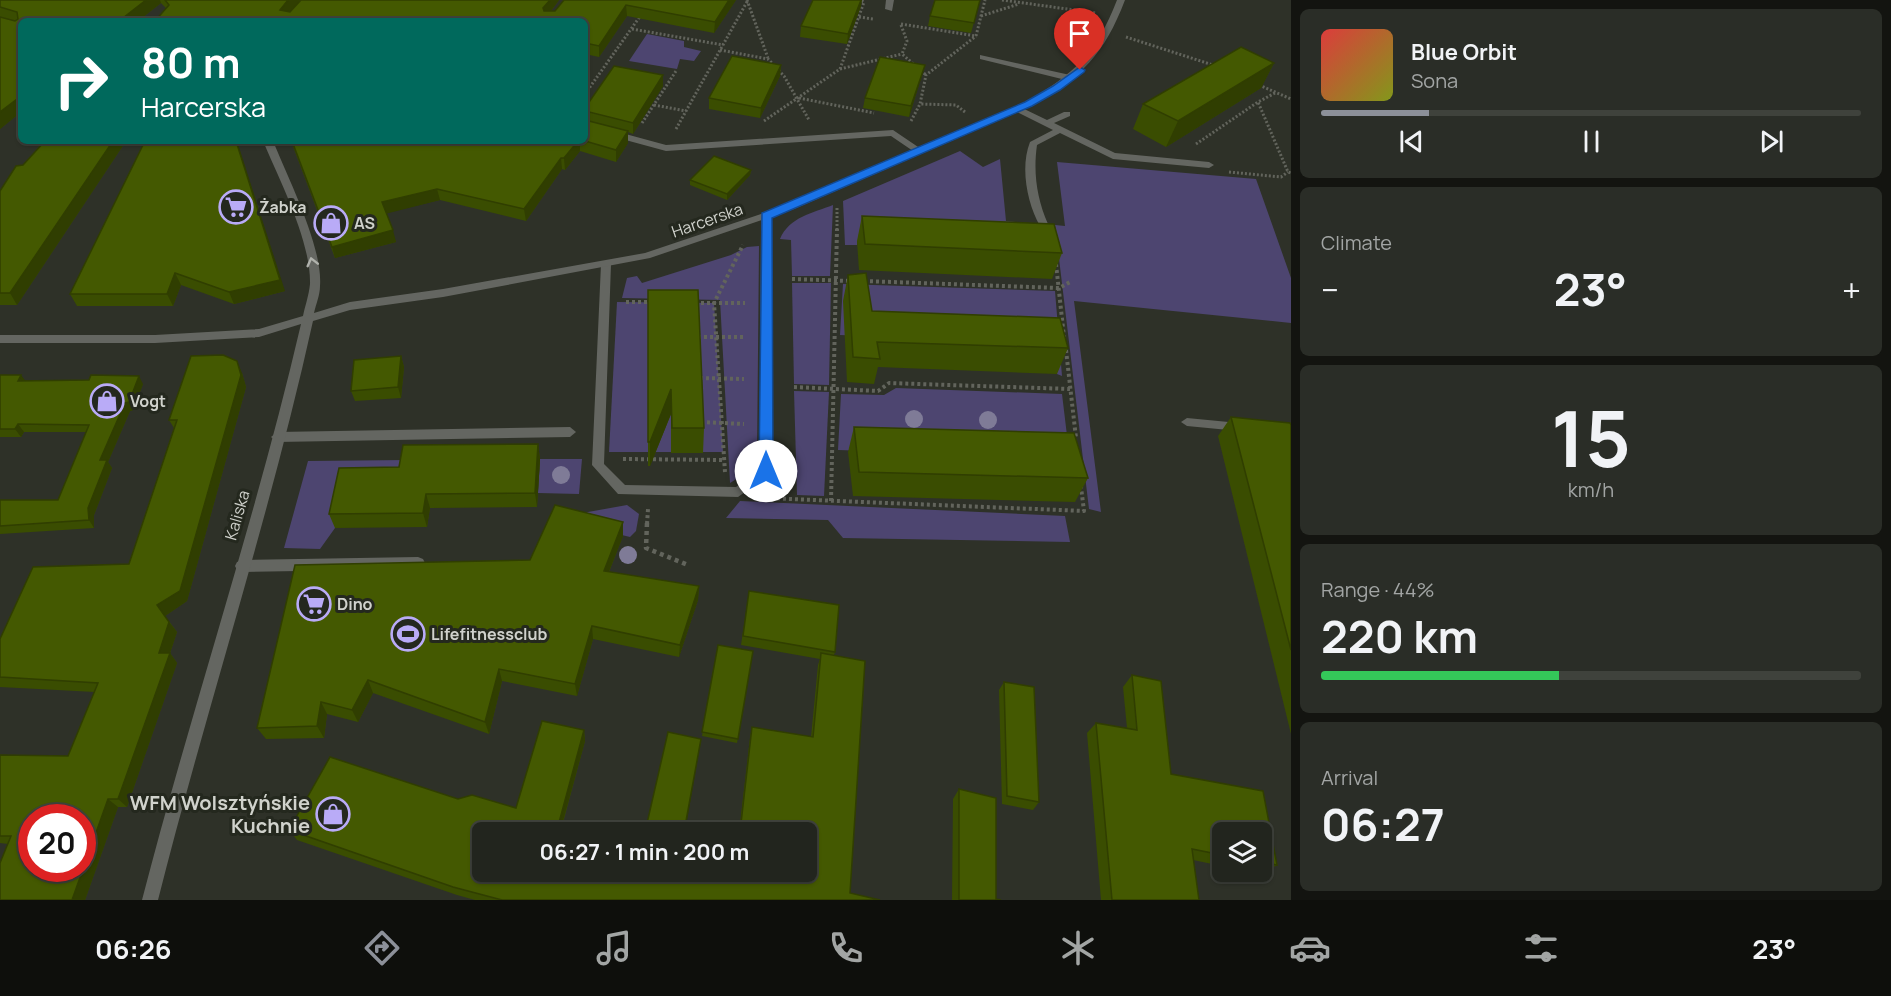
<!DOCTYPE html>
<meta charset="utf-8">
<style>
:root{--surface:#22251e;--page:#2a2d27;--text:#f1f3f6;--muted:#a2a5a4;--line:#3f423c;--accent:#8c9099}
body{margin:0;font-family:Manrope,sans-serif;background:var(--page);color:var(--text);height:100vh;display:flex;flex-direction:column;font-size:22px;white-space:nowrap}
*{box-sizing:border-box;margin:0}
p{font-size:20px;color:var(--muted)}
.icon{flex:none;width:33px;height:33px;fill:none;stroke:currentColor;stroke-width:2;stroke-linecap:round;stroke-linejoin:round}
.map{position:relative;flex:1;overflow:hidden}
.drawer{display:flex;flex-direction:column;gap:9px;padding:9px;background:#131410;width:600px}
.drawer>*{flex:none}
.guide{position:absolute;left:18px;top:18px;width:570px;height:126px;border-radius:9px;box-shadow:0 2px 4px #0004,0 0 0 2px var(--line);background:#00695c;color:#fff;overflow:hidden}
.controls{position:absolute;left:1212px;top:822px;display:grid;gap:12px}
.controls a{display:grid;place-items:center;width:60px;height:60px;border-radius:9px;background:var(--surface);box-shadow:0 2px 4px #0004,0 0 0 2px var(--line);font-size:30px}
.speed{position:absolute;left:18px;top:804px;display:flex;gap:12px;font-size:30px;font-weight:700;text-align:center}
.speed>*{display:grid;place-content:center;width:78px;height:78px;border-radius:50%;background:var(--surface);box-shadow:0 2px 4px #0004,0 0 0 2px var(--line);line-height:1}
.speed .limit{border:9px solid #d22;background:#fff;color:#111}
.pin{position:absolute;display:grid;place-items:center;width:51px;height:51px;color:#fff;margin:-62px -26px;border-radius:50% 50% 50% 0;rotate:-45deg;box-shadow:0 0 6px #0007}
.pin .icon{rotate:45deg}
.me{position:absolute;width:66px;margin:-33px;rotate:0deg;stroke-linejoin:round;filter:drop-shadow(0 0 4px #0008)}
.turn{display:flex;align-items:center;gap:21px;height:126px;padding:0 24px;font-size:27px}
.turn .icon{width:78px;height:78px;stroke-width:2.5}
.turn b{display:block;font-size:42px;line-height:51px}
.big{font-size:45px;font-weight:700;line-height:1.1}
.drawer .tile{flex:1;display:flex;flex-direction:column;justify-content:center;gap:9px;min-width:0;padding:0 21px;border-radius:9px;background:var(--page)}
.drawer .dial{align-items:center;gap:0}
.dial b{font-size:78px;line-height:1}
.song{display:flex;align-items:center;gap:18px}
.cover{width:72px;height:72px;border-radius:9px;background:linear-gradient(135deg,hsl(0 70% 55%),hsl(70 70% 35%))}
.played{height:6px;border-radius:3px;background:linear-gradient(90deg,var(--accent) 20%,var(--line) 20%)}
.keys{display:flex;justify-content:space-around;direction:ltr}
.heat{display:flex;justify-content:space-between;align-items:center;font-size:33px;direction:ltr}
.charge{height:9px;border-radius:4px;background:linear-gradient(90deg,#34c759 44%,var(--line) 0)}
.trip{position:absolute;left:472px;top:822px;width:345px;height:60px;border-radius:9px;background:var(--surface);box-shadow:0 2px 4px #0004,0 0 0 2px var(--line);font-weight:700;line-height:60px;text-align:center}
.tabs{display:flex;height:96px;justify-content:space-around;align-items:center;background:#0e0f0c;color:var(--muted)}
.tabs .icon{width:42px;height:42px}
.tabs .current{color:var(--accent)}
.tabs b{font-size:27px;color:var(--text)}
main{display:flex;flex:1;min-height:0}
.map>svg:first-child{display:block}
.green{fill:#4d4570}
.lines{fill:none;stroke-linecap:round;stroke-linejoin:round}
.path-far2{stroke:#62645c;stroke-width:3;stroke-dasharray:2 2;stroke-linecap:butt}
.path-far1{stroke:#62645c;stroke-width:4;stroke-dasharray:3 3;stroke-linecap:butt}
.path{stroke:#62645c;stroke-width:4.5;stroke-dasharray:4 4;stroke-linecap:butt}
.lane{fill:#646661;fill-rule:evenodd}
.street{fill:#646661;fill-rule:evenodd}
.tree{fill:#7f7b97}
.wall{fill:#3a4d01}
.shaded-wall{fill:#303e01}
.building{fill:#445901;stroke:#303e01;stroke-width:1.5;fill-rule:evenodd}
.oneway{stroke:#b0b2ac}
.route{fill:#1a73e8;stroke:#114b97;stroke-width:1.5}
.labels{text-anchor:middle;dominant-baseline:central;stroke-width:6;stroke-linejoin:round;paint-order:stroke}
.poi-label{font-size:16px;font-weight:bold;fill:#d0d2cc;stroke:#24281e;text-anchor:start}
.street-label{font-size:16px;fill:#d0d2cc;stroke:#24281e}
.near-poi-label{font-size:20px;font-weight:bold;fill:#d0d2cc;stroke:#24281e;text-anchor:end}
</style>
<main>
<div class="map">
<svg width="1291" height="900" viewBox="0 0 1291 900">
<rect width="100%" height="100%" fill="#2e3128"/>
<!-- green -->
<g class="green">
<path d="M647,34L684,41V47L701,51L694,61L680,59L677,69L629,61Z"/>
<path d="M960,151L983,167L1000,159L1006,221L1037,224L857,241V245H845L843,201Z"/>
<path d="M1057,162L1256,179L1291,278V323L1074,301L1101,512L1089,509L1055,225L1065,226Z"/>
<path d="M833,205L830,276H792L791,240L780,239C789,217 813,213 833,205Z"/>
<path d="M759,246L757,459L754,468L730,483L720,300L622,298L627,278L637,276L642,283L731,255L747,247Z"/>
<path d="M792,283H831L829,385L794,384Z"/>
<path d="M843,284L1055,291L1062,376L1057,374L1048,343L840,335Z"/>
<path d="M617,302L714,303L723,452H609Z"/>
<path d="M896,388L1062,394L1075,502L1062,457L838,450L841,394L884,395Z"/>
<path d="M794,391L829,392L824,496L797,495Z"/>
<path d="M540,459H582L579,494L538,493Z"/>
<path d="M407,460L404,482L345,483L335,528L320,549L284,548L308,461Z"/>
<path d="M740,501L1065,516L1070,542L843,538L828,520L726,518Z"/>
<path d="M627,505L639,514L636,531L630,537L564,521L588,512Z"/>
</g>
<g class="lines">
<!-- path-far2 -->
<g class="path-far2">
<path d="M747,0L768,58"/>
<path d="M1002,0L1096,13"/>
<path d="M981,16L1019,4"/>
<path d="M859,17L873,19"/>
<path d="M901,24L976,36L985,0"/>
<path d="M901,25L907,41L902,54L926,75"/>
<path d="M632,29L723,45"/>
<path d="M1126,37L1213,65"/>
<path d="M720,50L768,59L784,76L809,120"/>
<path d="M840,69L902,54"/>
<path d="M1259,85L1291,99"/>
<path d="M1275,93L1258,102L1288,172L1291,173"/>
<path d="M585,94L641,15"/>
<path d="M799,98L874,113"/>
<path d="M654,105L686,111"/>
<path d="M965,112L956,105L920,104L926,75L976,36"/>
<path d="M764,121L840,69L864,2L860,0"/>
<path d="M911,121L920,104"/>
<path d="M642,123L676,71"/>
<path d="M676,129L748,0"/>
<path d="M1196,144L1258,102"/>
<path d="M1229,172L1281,177L1288,172"/>
<path d="M837,230V208"/>
</g>
<!-- path-far1 -->
<g class="path-far1">
<path d="M1056,264L1064,337"/>
<path d="M792,279L851,281"/>
<path d="M864,281L1059,288L1072,281"/>
<path d="M626,302H652"/>
<path d="M695,303H745"/>
<path d="M698,337H744"/>
<path d="M1066,350L1076,438"/>
<path d="M700,378L744,379"/>
<path d="M794,387L878,391L889,383L1070,389"/>
<path d="M701,422L744,424"/>
<path d="M623,459L724,460"/>
<path d="M725,472L714,303L743,245"/>
<path d="M765,498L1084,511L1081,487"/>
<path d="M831,501L837,229"/>
<path d="M647,524L648,509"/>
</g>
<!-- path -->
<path class="path" d="M647,523L646,548L688,565"/>
<!-- lane -->
<g class="lane">
<path d="M886,0H894L892,11L885,9Z"/>
<path d="M980,55L1070,75L1074,78L1070,81L980,59Z"/>
<path d="M1018,106L1047,120L1064,112H1070V116L1054,123L1115,153L1209,162L1214,165L1209,168L1113,159L1060,133L1037,145C1033,173 1037,199 1048,224L1046,226H1040C1027,203 1020,167 1030,142L1053,130L1015,111L1014,109Z"/>
<path d="M585,123L666,145L893,130L924,151L922,153H916L891,136L666,151L585,129Z"/>
<path d="M766,213L771,216L772,471L770,474L738,497L618,494L592,465L601,264L606,261L611,264L604,464L625,485L736,487L760,469L761,216Z"/>
<path d="M1187,418L1239,423L1245,427L1239,431L1187,426L1181,422Z"/>
<path d="M570,427L576,432L570,437L277,442L271,437L277,432Z"/>
<path d="M418,557L423,559L425,563L423,567L418,569L242,572L237,570L235,566L237,562L242,560Z"/>
</g>
<!-- street -->
<path class="street" d="M1117,0H1125C1104,55 1082,76 1032,106L794,209L650,258L443,297L350,310L313,321C270,516 207,706 158,900H142C192,707 256,518 301,324L259,337L155,343H0V335H155L259,329L303,316C305,306 309,295 310,284C311,241 280,181 263,141H273C288,178 323,247 320,286C320,295 316,304 314,313L350,302L443,289L645,253L788,205L1026,102C1075,73 1096,54 1117,0Z"/>
</g>
<!-- trees -->
<g class="tree">
<circle cx="914" cy="419" r="9"/>
<circle cx="988" cy="420" r="9"/>
<circle cx="561" cy="475" r="9"/>
<circle cx="628" cy="555" r="9"/>
</g>
<!-- wall -->
<g class="wall">
<path d="M0,0H300L294,8L301,0H559L551,11H555L564,0H736L714,33L627,16L599,57L585,54V21L166,8L161,3L138,21H21V112L0,129Z"/>
<path d="M980,0L971,33L928,26L930,16Z"/>
<path d="M861,6L847,44L800,37L801,26Z"/>
<path d="M1274,63L1261,88L1166,147L1133,129L1143,104Z"/>
<path d="M781,65L780,76L760,118L709,109V98Z"/>
<path d="M663,75V86L633,134L628,132V143L616,162L580,151L565,170L562,169L526,221L440,200L386,213L396,242L335,258L291,141H585V108Z"/>
<path d="M922,75L909,117L863,108L865,98Z"/>
<path d="M45,141H126L17,305H0V191Z"/>
<path d="M145,141L285,291L234,304L181,285L173,306H77L70,294Z"/>
<path d="M751,170L750,175L727,200L690,185V180Z"/>
<path d="M862,216L1062,253L1052,279L859,270L857,241Z"/>
<path d="M848,275L872,311L1068,348L1057,374L878,367L874,384L847,382L843,301Z"/>
<path d="M648,290L704,428L703,453H671V414L650,466H648Z"/>
<path d="M401,356L404,367L401,398L355,401L351,391Z"/>
<path d="M242,373L246,387L187,601L165,616L177,632L170,653L177,663L127,807H118L85,900H0L8,844L0,843V755L68,756L95,692L0,687V639L129,564L174,428L169,420Z"/>
<path d="M0,375L26,381L143,384L133,410L130,411L108,462L112,468L94,515V528L0,534V500H58L86,432H24L21,437H0Z"/>
<path d="M1231,417L1291,425V734L1218,436Z"/>
<path d="M854,427L1088,478L1075,502L853,496L848,452Z"/>
<path d="M538,444L540,459L537,507L430,508L427,527L335,528L329,514L399,467Z"/>
<path d="M623,536L609,572L699,586L698,600L679,657L593,639L577,696L502,681L489,734L373,693L358,722L327,714L324,738L266,739L257,728L530,560Z"/>
<path d="M749,591L835,652L834,655L850,893L880,900H475L457,895L297,840L289,830L458,799L516,808L584,730L585,741L561,830L483,872H807V832H739L750,738L752,727L811,737L818,665L820,659L741,645Z"/>
<path d="M718,645L753,651L737,743L702,736Z"/>
<path d="M1132,675L1161,681L1171,774L1263,791L1277,865L1263,874L1251,872H1262V832H1222V866L1193,860L1199,900H1101L1087,733L1096,723L1127,728L1123,687Z"/>
<path d="M1004,682L1039,802L1033,810L1002,804L999,690Z"/>
<path d="M959,789L996,899L1001,900H952L953,799Z"/>
</g>
<!-- shaded-wall -->
<g class="shaded-wall">
<path d="M146,0H160L161,3L138,21H119Z"/>
<path d="M288,0H300L283,21L280,10Z"/>
<path d="M550,0H559L544,20L543,8Z"/>
<path d="M729,0H736L714,33L715,22Z"/>
<path d="M861,0H862L861,6L847,44L848,34Z"/>
<path d="M626,5L627,16L599,57V46Z"/>
<path d="M1274,63L1261,88L1166,147L1178,121Z"/>
<path d="M781,65L780,76L760,118L761,108Z"/>
<path d="M925,65L922,75L909,117L911,106Z"/>
<path d="M663,75V86L633,134V123Z"/>
<path d="M21,96V112L0,129V112Z"/>
<path d="M628,131V143L616,162V150Z"/>
<path d="M113,141H126L17,305L10,293Z"/>
<path d="M237,141L285,291L234,304L229,292Z"/>
<path d="M578,141H580V151L565,170L564,158Z"/>
<path d="M561,158L562,169L526,221L524,209Z"/>
<path d="M751,170L750,175L727,200V194Z"/>
<path d="M437,189L440,200L385,214L382,202Z"/>
<path d="M393,230L396,242L335,258L332,247Z"/>
<path d="M175,273L181,285L173,306L167,294Z"/>
<path d="M401,356L404,367L401,398L398,387Z"/>
<path d="M237,361L242,373L246,387L187,601L165,616L157,605Z"/>
<path d="M21,375L27,383L18,381Z"/>
<path d="M139,376L143,384L133,410L130,411L108,462L112,468L94,515V528L89,520L88,508L100,460L125,403Z"/>
<path d="M671,389V414L650,466V442Z"/>
<path d="M18,424L24,432L21,437L15,429Z"/>
<path d="M538,444L540,459L537,507L535,493Z"/>
<path d="M426,494L430,508L427,527L423,513Z"/>
<path d="M623,522V536L604,584V571Z"/>
<path d="M699,586L698,600L679,657L680,645Z"/>
<path d="M169,622L177,632L170,653L177,663L127,807L118,799L159,653Z"/>
<path d="M592,626L593,639L577,696L575,684Z"/>
<path d="M499,669L502,681L489,734L485,722Z"/>
<path d="M368,680L373,693L358,722L352,710Z"/>
<path d="M321,702L327,714L324,738L317,726Z"/>
<path d="M584,730L585,741L560,832L557,830Z"/>
<path d="M701,739L685,832H684Z"/>
<path d="M108,799L118,807L85,900H72Z"/>
</g>
<!-- building -->
<g class="building">
<path d="M0,0H146L119,21H21V96L0,112V17L15,21L18,19L17,12L0,7Z"/>
<path d="M165,0H288L280,10L290,12L301,0H550L543,8L544,11H555L564,0H729L715,22L626,5L599,46L585,43V21H155L169,5Z"/>
<path d="M813,0H861L848,34L801,26Z"/>
<path d="M935,0H980L974,23L930,16Z"/>
<path d="M1241,47L1274,63L1178,121L1143,104Z"/>
<path d="M732,56L781,65L761,108L709,98Z"/>
<path d="M880,57L925,65L911,106L865,98Z"/>
<path d="M614,66L663,75L633,123L585,111V108Z"/>
<path d="M585,120L628,131L616,150L585,141Z"/>
<path d="M45,141H113L10,293H0V191L16,166L23,165Z"/>
<path d="M145,141H236L280,280L229,292L175,273L167,294H70Z"/>
<path d="M292,141H578L564,158H561L524,209L437,189L382,202L393,230L332,247Z"/>
<path d="M714,156L751,170L727,194L690,180Z"/>
<path d="M862,216L1054,224L1062,253L865,244Z"/>
<path d="M866,273L872,311L1060,318L1068,348L877,342L880,359L853,357L848,275Z"/>
<path d="M648,290H698L704,428H672L671,389L650,442H648Z"/>
<path d="M223,355L237,361L241,375L180,591L157,605L169,622L159,653H170L118,799H108L72,900H0V863L11,836H0V755L68,756L98,683L0,677V639L33,567L129,564L177,420H169L191,356ZM32,818H82V868H32Z"/>
<path d="M401,356L398,387L351,391L354,360Z"/>
<path d="M0,375H21L18,381L89,380L91,375L139,376L129,402L125,403L100,460H107L88,508L89,520L0,526V500H58L89,425L18,424L15,429H0Z"/>
<path d="M1231,417L1290,423L1291,425V650Z"/>
<path d="M854,427L1074,433L1088,478L859,472Z"/>
<path d="M538,444L535,493L426,494L423,513L329,514L339,468L399,467L403,445Z"/>
<path d="M555,505L623,522L604,571L699,586L680,645L592,626L575,684L499,669L485,722L368,680L352,710L321,702L317,726L257,728L295,565L530,560Z"/>
<path d="M749,591L839,605L835,652L743,636Z"/>
<path d="M718,645L753,651L738,739L702,732Z"/>
<path d="M821,653L865,661L850,893L880,900H502L453,887L289,830L330,757L458,799L472,795L516,808L542,721L584,730L557,830L570,832H483V872H807V832H740L752,727L813,737Z"/>
<path d="M1132,675L1161,681L1171,774L1263,791L1277,865L1262,862V832H1222V855L1192,849L1199,900H1112L1096,723L1137,730Z"/>
<path d="M1004,682L1034,687L1039,802L1007,796Z"/>
<path d="M668,732L701,739L684,832H645Z"/>
<path d="M959,789L996,798V899L1001,900H959Z"/>
</g>
<!-- one-way arrows -->
<defs><path id="oneway-chevron" d="M-2-3.5L2.5 0L-2 3.5" fill="none" stroke-width="1.6" stroke-linecap="round" stroke-linejoin="round" transform="scale(1.5)"/></defs>
<use class="oneway" href="#oneway-chevron" transform="translate(312 262) rotate(-104)"/>
<!-- route -->
<path class="route" d="M1080,67L1085,70L1084,72L1060,90L1032,106L772,218L773,471L771,475H761L759,471L762,213L1025,102L1053,86Z"/>
<!-- icons -->
<defs>
<symbol id="supermarket-ring" viewBox="-11 -11 22 22"><circle r="9.5" fill="#24281e" stroke="#b9abf7" stroke-width="1.5"/><path d="M-6-5.5h2.5l.6 2H6L4.5 2H-2.5L-4.4-4H-6ZM-1.5 3.2a1.3 1.3 0 1 0 .1 0ZM3 3.2a1.3 1.3 0 1 0 .1 0Z" fill="#b9abf7"/></symbol>
<symbol id="shop-ring" viewBox="-11 -11 22 22"><circle r="9.5" fill="#24281e" stroke="#b9abf7" stroke-width="1.5"/><path d="M-5-2.5h2.3a2.7 3.5 0 0 1 5.4 0H5L5.5 6h-11ZM-1.5-2.5h3a1.5 2.3 0 0 0-3 0Z" fill="#b9abf7"/></symbol>
<symbol id="stadium-ring" viewBox="-11 -11 22 22"><circle r="9.5" fill="#24281e" stroke="#b9abf7" stroke-width="1.5"/><path d="M0-5a6.5 5 0 1 0 0 10a6.5 5 0 1 0 0-10ZM-3.5-1.8h7v3.6h-7Z" fill="#b9abf7"/></symbol>
</defs>
<g fill-rule="evenodd">
<use href="#supermarket-ring" x="217" y="188" width="38" height="38"/>
<use href="#shop-ring" x="312" y="204" width="38" height="38"/>
<use href="#shop-ring" x="88" y="382" width="38" height="38"/>
<use href="#supermarket-ring" x="295" y="585" width="38" height="38"/>
<use href="#stadium-ring" x="389" y="615" width="38" height="38"/>
<use href="#shop-ring" x="314" y="795" width="38" height="38"/>
</g>
<g class="labels">
<!-- poi labels -->
<g class="poi-label">
<text x="259" y="207">Żabka</text>
<text x="354" y="223">AS</text>
<text x="130" y="401">Vogt</text>
<text x="337" y="604">Dino</text>
<text x="431" y="634">Lifefitnessclub</text>
</g>
<!-- street labels -->
<g class="street-label">
<text transform="translate(707 220) rotate(-19)">Harcerska</text>
<text transform="translate(237 515) rotate(-74)">Kaliska</text>
</g>
<!-- near-poi labels -->
<g class="near-poi-label">
<text x="310" y="802">WFM Wolsztyńskie<tspan x="310" dy="23">Kuchnie</tspan></text>
</g>
</g>
</svg>
<div class="controls">
<a><svg class="icon" aria-label="layers" viewBox="0 0 24 24"><path d="M12 4l9 5-9 5-9-5zM3 14l9 5 9-5"/></svg></a>
</div>
<div class="speed"><div class="limit">20</div></div>
<div class="pin" style="left:1080px;top:70px;background:#d93025"><svg class="icon" aria-label="arrive" viewBox="0 0 24 24"><path d="M6 21V4h12l-3 4 3 4H6"/></svg></div>
<svg class="me" style="left:766px;top:471px" viewBox="-20 -20 40 40"><circle r="19" fill="#fff"/><path d="M0-13L10 11 0 6-10 11z" fill="#1a73e8"/></svg>
<div class="trip">06:27 · 1 min · 200 m</div>
<div class="guide">
<div class="turn"><svg class="icon" aria-label="right" viewBox="0 0 24 24"><path d="M7 20v-9h11M14 6l5 5-5 5"/></svg><div><b>80 m</b>Harcerska</div></div>
</div>
</div>
<section class="drawer">
<div class="tile">
<div class="song"><i class="cover"></i><div><b>Blue Orbit</b><p>Sona</p></div></div>
<div class="played"></div>
<div class="keys"><svg class="icon" aria-label="previous" viewBox="0 0 24 24"><path d="M18 5L8 12l10 7zM5 5v14"/></svg><svg class="icon" aria-label="pause" viewBox="0 0 24 24"><path d="M8 5v14M16 5v14"/></svg><svg class="icon" aria-label="next" viewBox="0 0 24 24"><path d="M6 5l10 7-10 7zM19 5v14"/></svg></div>
</div>
<div class="tile"><p>Climate</p>
<div class="heat"><a>−</a><b class="big">23°</b><a>+</a></div>
</div>
<div class="tile dial"><b>15</b><p>km/h</p></div>
<div class="tile"><p>Range · 44%</p><b class="big">220 km</b><div class="charge"></div></div>
<div class="tile"><p>Arrival</p><b class="big">06:27</b></div>
</section>
</main>
<nav class="tabs">
<b>06:26</b>
<svg class="icon current" aria-label="directions" viewBox="0 0 24 24"><path d="M12 3l9 9-9 9-9-9zM9 14v-3h6M13 9l2 2-2 2"/></svg>
<svg class="icon" aria-label="music" viewBox="0 0 24 24"><path d="M9 18V5l10-2v13"/><circle cx="6" cy="18" r="3"/><circle cx="16" cy="16" r="3"/></svg>
<svg class="icon" aria-label="phone" viewBox="0 0 24 24"><path d="M5 4h4l2 5-3 2q2 4 5 5l2-3 5 2v4C11 20 4 13 5 4z"/></svg>
<svg class="icon" aria-label="climate" viewBox="0 0 24 24"><path d="M12 3v18M4 7l16 10M4 17L20 7"/></svg>
<svg class="icon" aria-label="car" viewBox="0 0 24 24"><path d="M5 17H2v-5l4-1 3-4h7l3 4 3 1v5h-3M9 17h6M6 11h13"/><circle cx="7" cy="17" r="2"/><circle cx="17" cy="17" r="2"/></svg>
<svg class="icon" aria-label="filters" viewBox="0 0 24 24"><path d="M4 7h16M4 17h16"/><circle cx="9" cy="7" r="2"/><circle cx="15" cy="17" r="2"/></svg>
<b>23°</b>
</nav>
